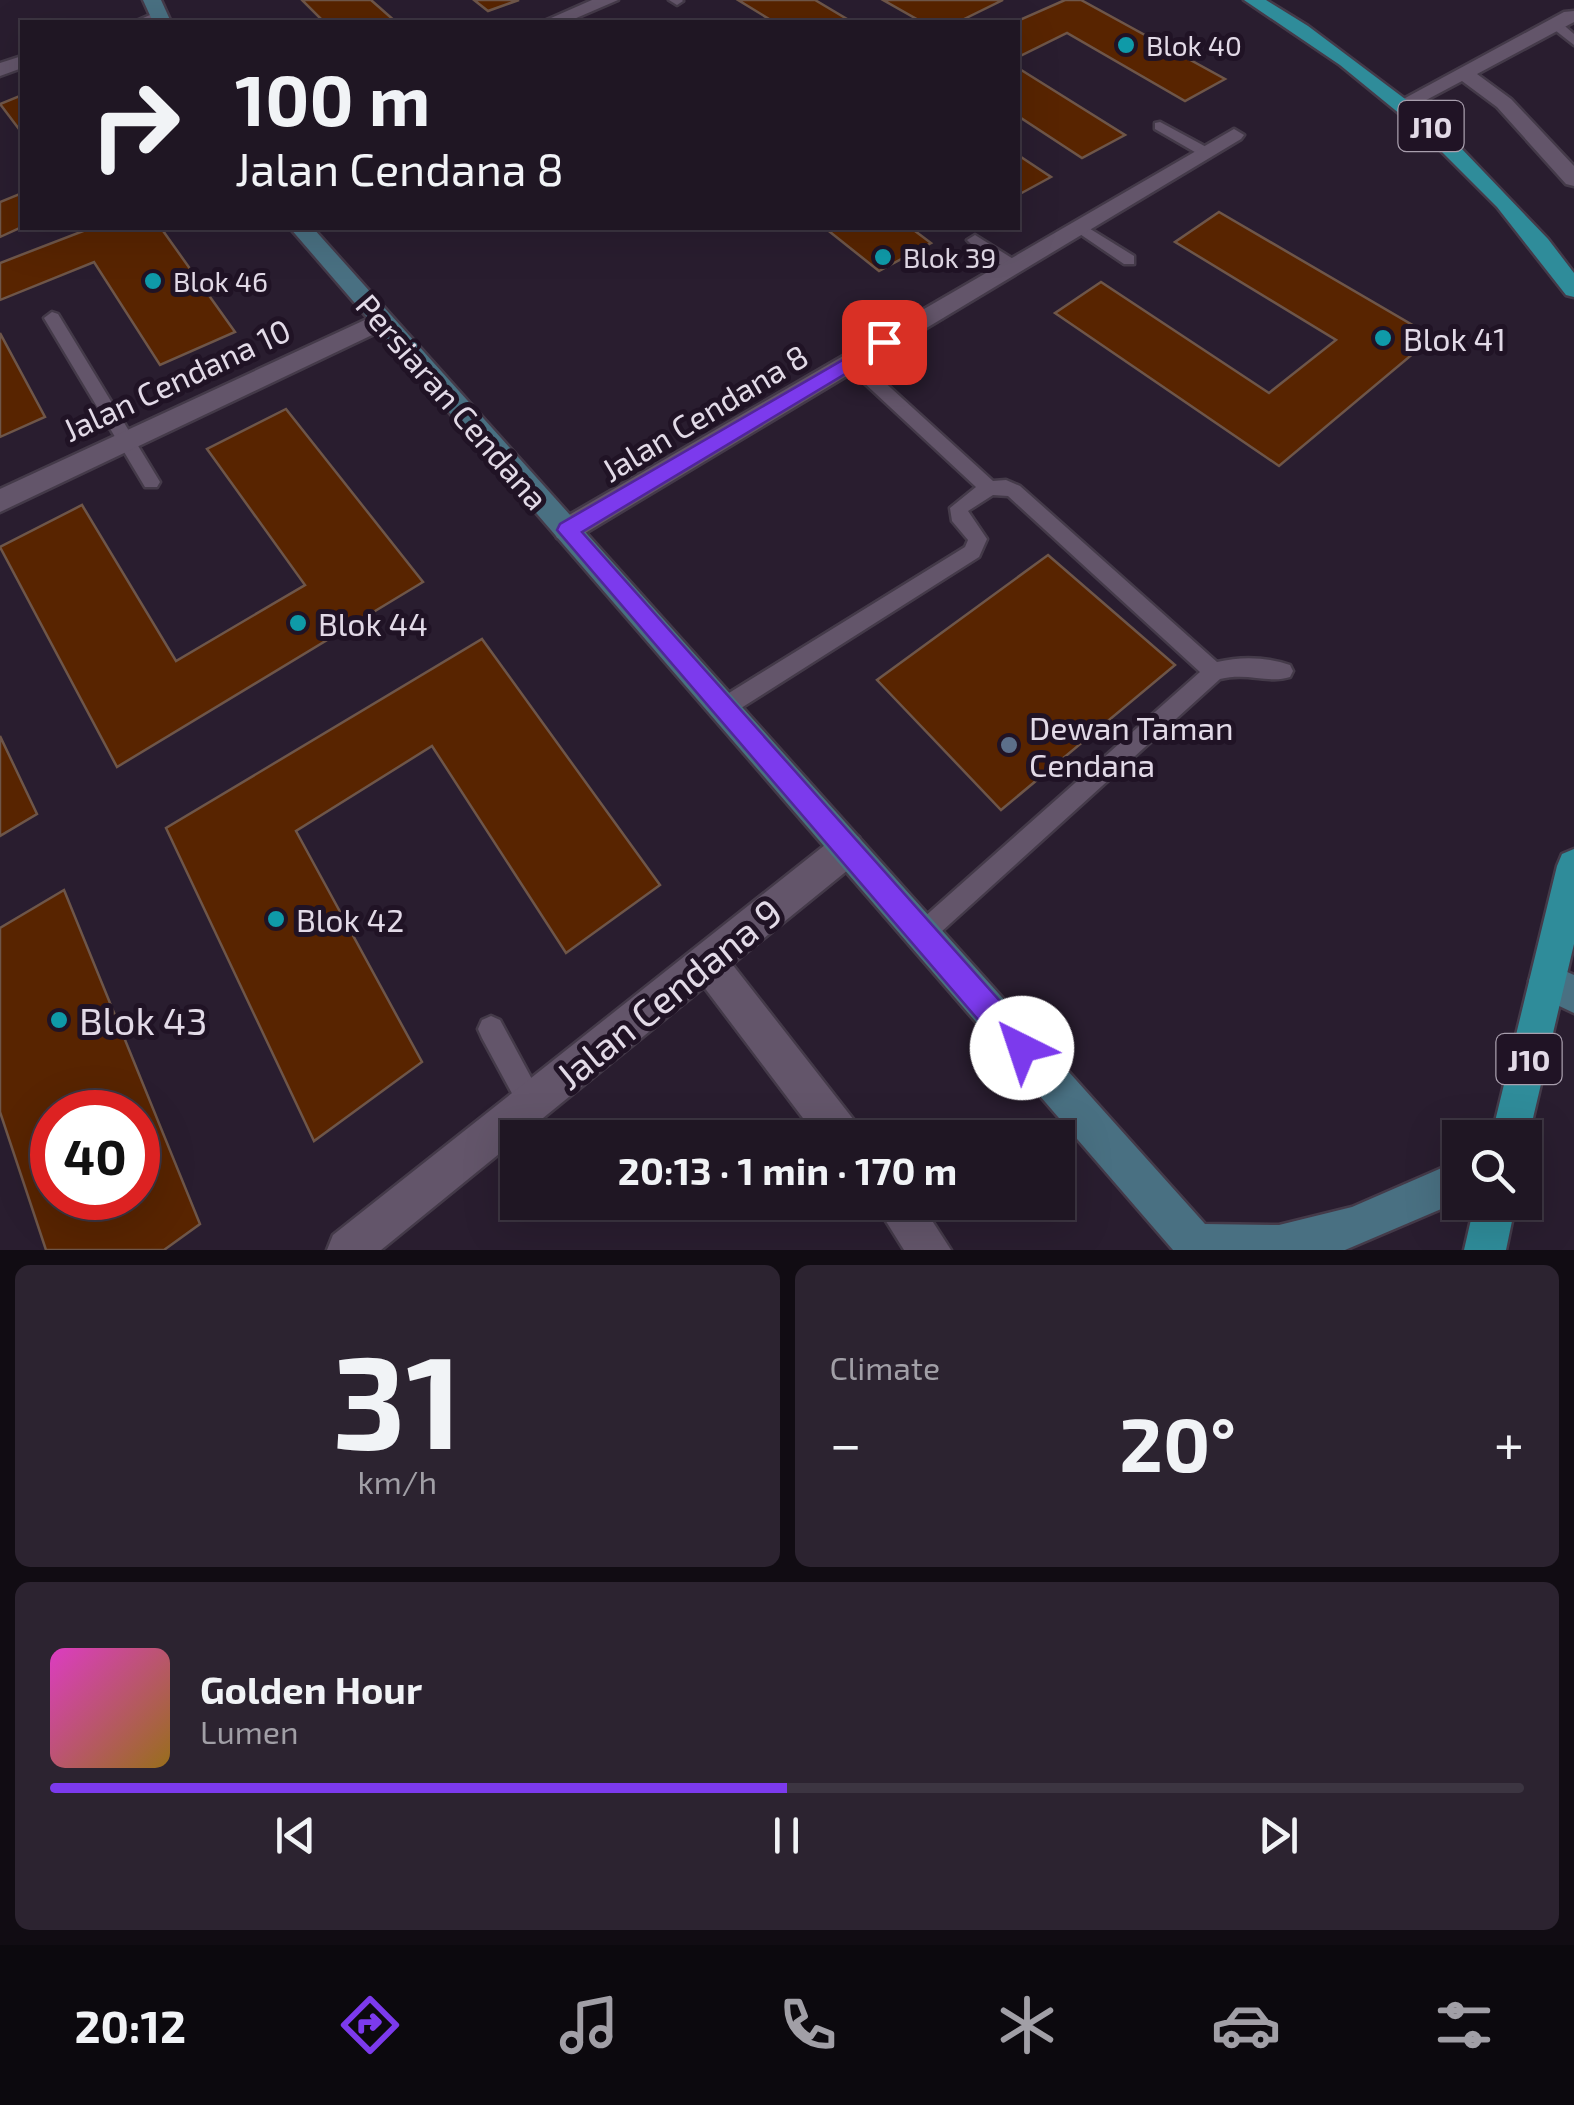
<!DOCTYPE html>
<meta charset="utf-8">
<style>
:root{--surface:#1f1623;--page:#2c2330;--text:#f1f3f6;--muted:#a19fa6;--line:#3c3541;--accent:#7c3aed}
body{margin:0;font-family:"Exo 2",sans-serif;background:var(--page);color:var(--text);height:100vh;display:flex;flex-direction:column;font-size:38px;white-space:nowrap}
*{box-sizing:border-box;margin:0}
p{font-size:32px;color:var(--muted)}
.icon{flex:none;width:55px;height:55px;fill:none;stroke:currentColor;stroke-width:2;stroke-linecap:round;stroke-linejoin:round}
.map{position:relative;height:1250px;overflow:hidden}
.details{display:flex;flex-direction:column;gap:15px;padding:15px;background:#110c13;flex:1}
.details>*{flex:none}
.banner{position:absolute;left:20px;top:20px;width:1000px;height:210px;border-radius:0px;box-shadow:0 10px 40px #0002,0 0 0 2px var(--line);background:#1f1623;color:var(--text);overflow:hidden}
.tools{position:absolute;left:1442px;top:1120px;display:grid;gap:20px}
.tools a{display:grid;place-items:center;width:100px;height:100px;border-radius:0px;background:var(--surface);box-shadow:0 10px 40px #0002,0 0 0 2px var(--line);font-size:50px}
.speed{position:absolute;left:30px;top:1090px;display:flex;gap:20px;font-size:50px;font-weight:700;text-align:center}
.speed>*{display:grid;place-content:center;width:130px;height:130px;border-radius:50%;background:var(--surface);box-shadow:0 10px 40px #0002,0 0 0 2px var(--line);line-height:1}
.speed .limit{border:15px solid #d22;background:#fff;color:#111}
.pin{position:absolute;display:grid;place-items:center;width:85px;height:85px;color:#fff;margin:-42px;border-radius:20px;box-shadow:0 5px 15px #0006}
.me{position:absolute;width:110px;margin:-55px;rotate:319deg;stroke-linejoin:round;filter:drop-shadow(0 0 8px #0008)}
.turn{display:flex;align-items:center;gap:35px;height:210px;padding:0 50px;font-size:45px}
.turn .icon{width:130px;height:130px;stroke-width:2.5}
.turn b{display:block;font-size:70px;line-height:85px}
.big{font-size:75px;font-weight:700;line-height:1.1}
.details .widget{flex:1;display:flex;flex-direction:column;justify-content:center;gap:15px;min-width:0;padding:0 35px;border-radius:15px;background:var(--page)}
.details .dial{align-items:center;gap:0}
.dial b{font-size:130px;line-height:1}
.song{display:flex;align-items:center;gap:30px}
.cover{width:120px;height:120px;border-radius:15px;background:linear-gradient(135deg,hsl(310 70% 55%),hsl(40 70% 35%))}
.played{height:10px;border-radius:5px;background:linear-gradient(90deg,var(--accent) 50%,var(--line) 50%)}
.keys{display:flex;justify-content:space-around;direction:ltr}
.heat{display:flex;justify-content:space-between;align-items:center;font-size:55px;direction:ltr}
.details .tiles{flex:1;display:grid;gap:15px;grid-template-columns:1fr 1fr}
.widget:last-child{grid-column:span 2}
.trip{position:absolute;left:500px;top:1120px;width:575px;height:100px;border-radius:0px;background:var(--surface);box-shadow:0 10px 40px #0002,0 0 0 2px var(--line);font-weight:700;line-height:100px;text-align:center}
.tabs{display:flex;height:160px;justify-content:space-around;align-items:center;background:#0c090e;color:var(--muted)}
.tabs .icon{width:70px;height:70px}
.tabs .current{color:var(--accent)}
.tabs b{font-size:45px;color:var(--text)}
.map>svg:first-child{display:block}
.building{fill:#582400;stroke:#6e5649;stroke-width:2.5;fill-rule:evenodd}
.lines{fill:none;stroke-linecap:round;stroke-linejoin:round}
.lane-casing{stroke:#443a49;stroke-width:5}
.street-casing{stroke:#443a49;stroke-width:5}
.secondary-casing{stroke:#443a49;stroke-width:5}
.primary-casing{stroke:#443a49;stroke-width:5}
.lane{fill:#63556a;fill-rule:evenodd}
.street{fill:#63556a;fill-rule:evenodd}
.secondary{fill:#497082;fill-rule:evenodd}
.primary{fill:#2f8c9a;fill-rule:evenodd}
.route{fill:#7c3aed;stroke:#51269a;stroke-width:2.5}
.culture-dot{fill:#0f9aa8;stroke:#201325;stroke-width:4}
.service-dot{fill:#5c6f8a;stroke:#201325;stroke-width:4}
.labels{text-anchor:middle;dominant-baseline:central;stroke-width:10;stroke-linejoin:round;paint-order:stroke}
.far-poi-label{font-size:28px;fill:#e2dae7;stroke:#201325;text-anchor:start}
.shield{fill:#201325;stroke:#a89ead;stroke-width:2.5}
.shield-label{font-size:30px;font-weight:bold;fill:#e2dae7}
.poi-label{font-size:32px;fill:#e2dae7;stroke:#201325;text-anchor:start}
.street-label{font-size:32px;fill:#e2dae7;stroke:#201325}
.near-street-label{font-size:38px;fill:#e2dae7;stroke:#201325}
.near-poi-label{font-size:38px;fill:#e2dae7;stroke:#201325;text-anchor:start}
</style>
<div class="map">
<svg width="1574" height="1250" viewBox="0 0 1574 1250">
<rect width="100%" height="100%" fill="#291d2f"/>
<!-- building -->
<g class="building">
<path d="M302,0H371L396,22H324Z"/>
<path d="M474,0H519L488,11Z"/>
<path d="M738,0H815L852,22H774Z"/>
<path d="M883,0H1003L958,22H922Z"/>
<path d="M1065,0H1081L1225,79L1185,101L1067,33L1018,57L1015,22Z"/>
<path d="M1018,68L1125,135L1082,158L1018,116Z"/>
<path d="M22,95V133L0,104Z"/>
<path d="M1018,155L1051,177L1018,195Z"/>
<path d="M22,193V227L0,237V202Z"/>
<path d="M1219,212L1433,337L1279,466L1055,313L1101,282L1269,393L1336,340L1175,242Z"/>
<path d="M91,228H161L235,332L160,365L94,262L0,300V263Z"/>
<path d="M825,228H911L931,243L879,271Z"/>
<path d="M0,333L45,417L0,437Z"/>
<path d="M286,409L423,582L117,767L0,547L82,505L176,661L305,585L207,449Z"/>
<path d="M1048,555L1175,665L1001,810L877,680Z"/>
<path d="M482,639L660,885L566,953L432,746L296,831L422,1062L314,1141L166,828Z"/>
<path d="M0,736L37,814L0,836Z"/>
<path d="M64,890L200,1224L164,1250H46L0,1112V928ZM52,1112H138V1198H52Z"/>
</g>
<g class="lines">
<defs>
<g id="lane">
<path d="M669,0H682L683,1L677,5Z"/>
<path d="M1551,21H1559L1574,34V45L1551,27Z"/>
<path d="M1160,122L1210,149L1212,152L1200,155L1155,129V123Z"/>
<path d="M1079,222L1134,256V264H1124L1074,230L1071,227Z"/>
<path d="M975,235L1018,262V270H1008L970,243L967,240Z"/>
<path d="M52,312L58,314L157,477L160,482L157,487H145L44,318Z"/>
<path d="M852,356L858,358L993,481L1006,480L1020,486L1217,662C1242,656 1266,657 1290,665L1293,671L1290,677C1269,684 1248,672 1220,679L930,942L922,946L914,942L910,934L914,926L1200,672L1008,496L993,495L968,511L987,539L979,557L730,715L723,717L716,715L712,708L716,701L965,547L968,540L952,521L950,508L976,487L846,366L844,362Z"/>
<path d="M491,1016L500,1020L540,1094L544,1103L540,1112L531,1116L522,1112L482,1038L478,1029L482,1020Z"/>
</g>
<g id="street">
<path d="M592,0H618L567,22H542Z"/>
<path d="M159,11L168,17L166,21L134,22Z"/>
<path d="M1574,11V22L1477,74L1511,99L1574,166V186L1566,184L1497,107L1462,81L1413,107L1406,109L1396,103L1564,12Z"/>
<path d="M22,56V68L0,76V63Z"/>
<path d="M1234,129L1244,135L1241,139L577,538L567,541L557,538L553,530L557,522Z"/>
<path d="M382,312L394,320L391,326L0,512V489Z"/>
<path d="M847,832L859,837L864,849L859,861L732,964L857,1124L863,1138H818L704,987L381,1250H327L333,1235L835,837Z"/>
<path d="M874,1202H920L951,1250H904Z"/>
</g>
<g id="secondary">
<path d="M143,0H161L171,22H153Z"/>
<path d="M290,228H313L1205,1224L1279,1225L1352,1207L1460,1160V1201L1345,1250H1173Z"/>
<path d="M1547,963L1574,975V1013L1534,994L1529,981L1534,968Z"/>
</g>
<g id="primary">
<path d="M1244,0H1266L1308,26L1437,123L1548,239L1574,273V297L1566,295L1497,207L1422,132L1340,65Z"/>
<path d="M1574,849V944L1525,1152V1138H1491L1557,866L1562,854Z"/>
<path d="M1475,1202H1516L1506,1250H1464Z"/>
</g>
</defs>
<!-- lane casing -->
<use href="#lane" class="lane-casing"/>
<!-- street casing -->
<use href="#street" class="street-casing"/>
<!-- secondary casing -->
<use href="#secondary" class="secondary-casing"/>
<!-- primary casing -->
<use href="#primary" class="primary-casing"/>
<!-- lane -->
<use href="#lane" class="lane"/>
<!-- street -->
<use href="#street" class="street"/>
<!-- secondary -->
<use href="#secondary" class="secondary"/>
<!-- primary -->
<use href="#primary" class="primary"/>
</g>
<!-- route -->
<path class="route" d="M884,336L893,342L890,347L582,532L1032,1037L1036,1048L1032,1058L1022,1062L1011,1058L557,530L560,524Z"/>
<!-- markers -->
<g class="culture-dot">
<circle cx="1126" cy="45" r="10"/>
<circle cx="883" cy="257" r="10"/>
<circle cx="153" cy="281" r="10"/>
<circle cx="1383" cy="338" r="10"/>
<circle cx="298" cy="623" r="10"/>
<circle cx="276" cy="919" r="10"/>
<circle cx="59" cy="1020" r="10"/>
</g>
<circle class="service-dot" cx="1009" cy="745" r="10"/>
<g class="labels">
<!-- far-poi labels -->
<g class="far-poi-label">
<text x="1146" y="45">Blok 40</text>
<text x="903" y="257">Blok 39</text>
<text x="173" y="281">Blok 46</text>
</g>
<!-- shield labels -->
<g class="shield">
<rect x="1398.5" y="101" width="65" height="50" rx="8"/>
<rect x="1496.5" y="1034" width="65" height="50" rx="8"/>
</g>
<g class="shield-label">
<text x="1431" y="126">J10</text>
<text x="1529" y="1059">J10</text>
</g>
<!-- poi labels -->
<g class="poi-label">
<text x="1403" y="338">Blok 41</text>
<text x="318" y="623">Blok 44</text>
<text x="1029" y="727">Dewan Taman<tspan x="1029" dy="37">Cendana</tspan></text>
<text x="296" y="919">Blok 42</text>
</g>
<!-- street labels -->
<g class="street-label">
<text transform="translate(176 379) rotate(-25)">Jalan Cendana 10</text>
<text transform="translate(453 401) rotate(49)">Persiaran Cendana</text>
<text transform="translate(704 412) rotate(-31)">Jalan Cendana 8</text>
</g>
<!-- near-street labels -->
<g class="near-street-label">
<text transform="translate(668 993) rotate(-39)">Jalan Cendana 9</text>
</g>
<!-- near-poi labels -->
<g class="near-poi-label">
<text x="79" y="1020">Blok 43</text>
</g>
</g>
</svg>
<div class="tools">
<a><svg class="icon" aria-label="search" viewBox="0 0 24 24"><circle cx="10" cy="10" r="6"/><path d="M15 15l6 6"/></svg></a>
</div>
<div class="speed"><div class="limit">40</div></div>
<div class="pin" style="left:884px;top:342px;background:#d93025"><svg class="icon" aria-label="arrive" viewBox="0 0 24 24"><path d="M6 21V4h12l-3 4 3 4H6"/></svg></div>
<svg class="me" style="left:1022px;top:1048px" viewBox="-20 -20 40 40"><circle r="19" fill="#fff"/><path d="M0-13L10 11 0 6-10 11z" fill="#7c3aed"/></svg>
<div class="trip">20:13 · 1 min · 170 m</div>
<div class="banner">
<div class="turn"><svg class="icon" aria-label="right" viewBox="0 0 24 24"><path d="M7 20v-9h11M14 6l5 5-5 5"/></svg><div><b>100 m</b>Jalan Cendana 8</div></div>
</div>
</div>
<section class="details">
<div class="tiles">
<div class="widget dial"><b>31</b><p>km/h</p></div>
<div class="widget"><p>Climate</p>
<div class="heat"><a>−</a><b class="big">20°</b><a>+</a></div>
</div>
<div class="widget">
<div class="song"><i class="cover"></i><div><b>Golden Hour</b><p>Lumen</p></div></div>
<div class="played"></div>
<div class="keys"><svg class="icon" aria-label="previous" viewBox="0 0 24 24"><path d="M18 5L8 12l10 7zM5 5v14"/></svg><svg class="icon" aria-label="pause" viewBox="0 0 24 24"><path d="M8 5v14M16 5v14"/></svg><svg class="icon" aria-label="next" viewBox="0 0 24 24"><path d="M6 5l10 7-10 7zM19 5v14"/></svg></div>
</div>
</div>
</section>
<nav class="tabs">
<b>20:12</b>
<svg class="icon current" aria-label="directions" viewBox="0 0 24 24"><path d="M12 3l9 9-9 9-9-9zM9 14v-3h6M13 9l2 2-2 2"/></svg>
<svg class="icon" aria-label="music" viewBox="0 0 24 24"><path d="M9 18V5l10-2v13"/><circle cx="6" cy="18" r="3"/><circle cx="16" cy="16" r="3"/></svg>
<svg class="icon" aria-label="phone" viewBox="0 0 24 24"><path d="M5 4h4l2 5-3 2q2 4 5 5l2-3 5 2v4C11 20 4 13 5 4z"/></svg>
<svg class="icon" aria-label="climate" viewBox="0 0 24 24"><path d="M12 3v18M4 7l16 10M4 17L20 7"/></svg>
<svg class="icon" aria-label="car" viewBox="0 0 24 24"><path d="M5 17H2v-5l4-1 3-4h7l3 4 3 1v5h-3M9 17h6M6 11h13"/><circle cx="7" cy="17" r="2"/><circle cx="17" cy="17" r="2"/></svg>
<svg class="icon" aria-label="filters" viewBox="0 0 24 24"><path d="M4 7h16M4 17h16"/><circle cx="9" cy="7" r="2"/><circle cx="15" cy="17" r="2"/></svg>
</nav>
